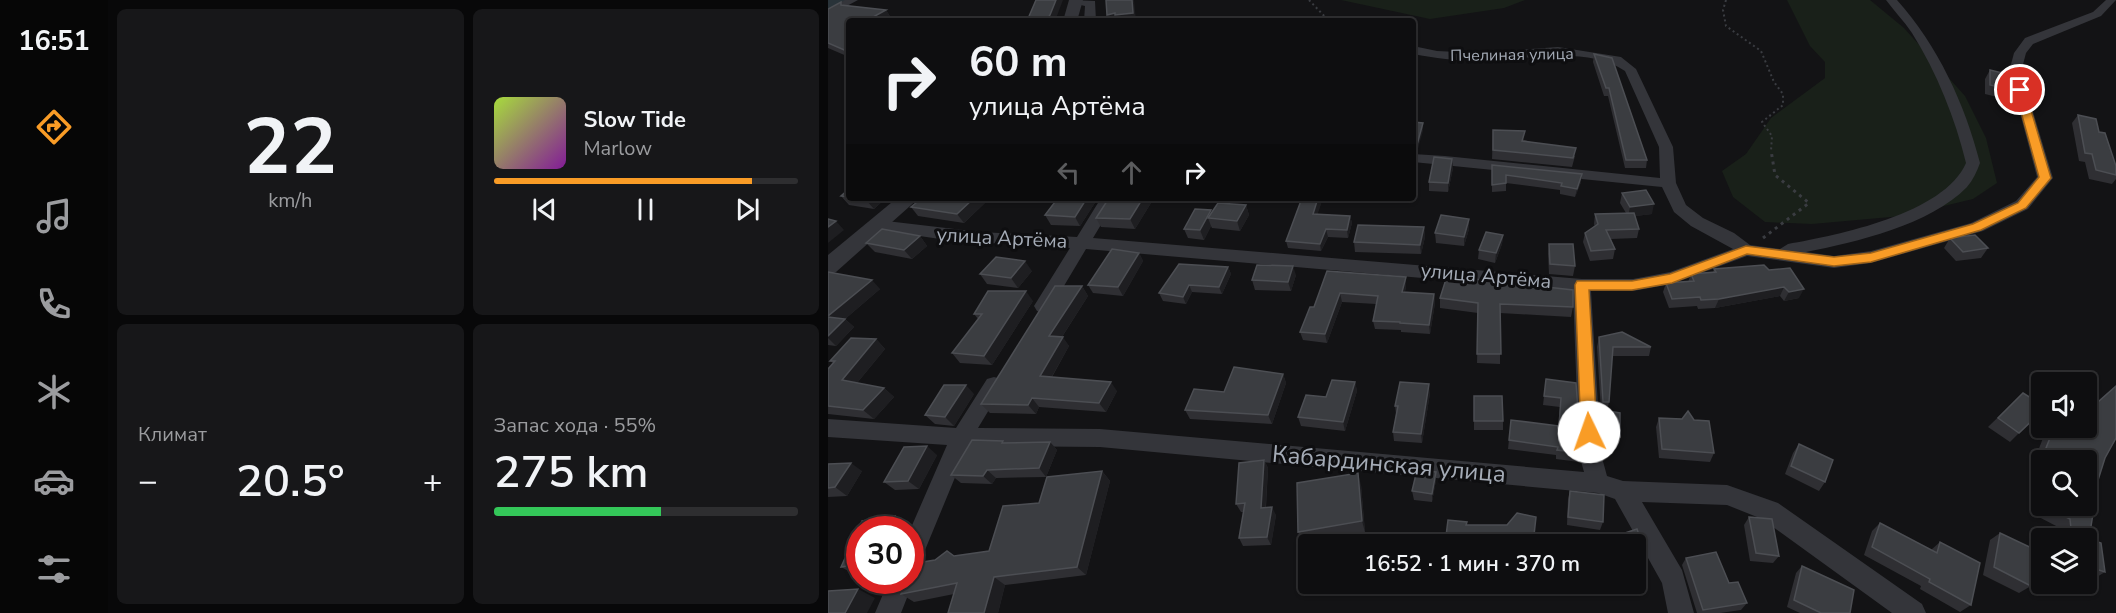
<!DOCTYPE html>
<html lang="ru">
<meta charset="utf-8">
<style>
:root{--surface:#0e0e10;--page:#171719;--text:#f1f3f6;--muted:#9b9c9f;--line:#2e2e30;--accent:#f99c26}
body{margin:0;font-family:"Nunito Sans",sans-serif;background:var(--page);color:var(--text);height:100vh;display:flex;flex-direction:column;font-size:22px;white-space:nowrap}
*{box-sizing:border-box;margin:0}
p{font-size:20px;color:var(--muted)}
.icon{flex:none;width:33px;height:33px;fill:none;stroke:currentColor;stroke-width:2;stroke-linecap:round;stroke-linejoin:round}
.map{position:relative;flex:1;overflow:hidden}
.side{display:flex;flex-direction:column;gap:9px;padding:9px;background:#080809;width:720px}
.side>*{flex:none}
.hud{position:absolute;left:18px;top:18px;width:570px;height:183px;border-radius:6px;box-shadow:0 2px 4px #0004,0 0 0 2px var(--line);background:#0e0e10;color:var(--text);overflow:hidden}
.buttons{position:absolute;left:1203px;top:372px;display:grid;gap:12px}
.buttons a{display:grid;place-items:center;width:66px;height:66px;border-radius:6px;background:var(--surface);box-shadow:0 2px 4px #0004,0 0 0 2px var(--line);font-size:30px}
.speed{position:absolute;left:18px;top:516px;display:flex;gap:12px;font-size:30px;font-weight:700;text-align:center}
.speed>*{display:grid;place-content:center;width:78px;height:78px;border-radius:50%;background:var(--surface);box-shadow:0 2px 4px #0004,0 0 0 2px var(--line);line-height:1}
.speed .limit{border:9px solid #d22;background:#fff;color:#111}
.pin{position:absolute;display:grid;place-items:center;width:51px;height:51px;color:#fff;margin:-26px;border:3px solid #fff;border-radius:50%;box-shadow:0 2px 6px #0007}
.me{position:absolute;width:66px;margin:-33px;rotate:357deg;stroke-linejoin:round;filter:drop-shadow(0 0 4px #0008)}
.turn{display:flex;align-items:center;gap:21px;height:126px;padding:0 24px;font-size:27px}
.turn .icon{width:78px;height:78px;stroke-width:2.5}
.turn b{display:block;font-size:42px;line-height:51px}
.lanes{display:flex;align-items:center;height:57px;padding:0 24px;background:#0003;justify-content:center;gap:30px;direction:ltr}
.lanes .off{opacity:.35}
.big{font-size:45px;font-weight:600;line-height:1.1}
.side .widget{flex:1;display:flex;flex-direction:column;justify-content:center;gap:9px;min-width:0;padding:0 21px;border-radius:9px;background:var(--page)}
.side .dial{align-items:center;gap:0}
.dial b{font-size:78px;line-height:1}
.song{display:flex;align-items:center;gap:18px}
.cover{width:72px;height:72px;border-radius:9px;background:linear-gradient(135deg,hsl(80 70% 55%),hsl(290 70% 35%))}
.played{height:6px;border-radius:3px;background:linear-gradient(90deg,var(--accent) 85%,var(--line) 85%)}
.keys{display:flex;justify-content:space-around;direction:ltr}
.heat{display:flex;justify-content:space-between;align-items:center;font-size:33px;direction:ltr}
.charge{height:9px;border-radius:4px;background:linear-gradient(90deg,#34c759 55%,var(--line) 0)}
.side .tiles{flex:1;display:grid;gap:9px;grid-template-columns:repeat(2,1fr)}
.trip{position:absolute;left:470px;top:534px;width:348px;height:60px;border-radius:6px;background:var(--surface);box-shadow:0 2px 4px #0004,0 0 0 2px var(--line);font-weight:600;line-height:60px;text-align:center}
main{display:flex;flex:1;min-height:0}
.tab-bar{display:flex;flex-direction:column;width:108px;justify-content:space-around;align-items:center;background:#060606;color:var(--muted)}
.tab-bar .icon{width:42px;height:42px}
.tab-bar .selected{color:var(--accent)}
.tab-bar b{font-size:27px;color:var(--text)}
.map>svg:first-child{display:block}
.green{fill:#192019}
.lines{fill:none;stroke-linecap:round;stroke-linejoin:round}
.river{fill:#293339;fill-rule:evenodd}
.path-far1{stroke:#3a3c41;stroke-width:2;stroke-dasharray:2 3;stroke-linecap:butt}
.path{stroke:#3a3c41;stroke-width:3;stroke-dasharray:3 4.5;stroke-linecap:butt}
.minor{fill:#34353a;fill-rule:evenodd}
.tertiary{fill:#34353a;fill-rule:evenodd}
.wall{fill:#2f2f33}
.shaded-wall{fill:#1e1e21}
.building{fill:#3b3d41;stroke:#4c4e53;stroke-width:1.5}
.route{fill:#f99c26;stroke:#a26519;stroke-width:1.5}
.labels{text-anchor:middle;dominant-baseline:central;stroke-width:6;stroke-linejoin:round;paint-order:stroke}
.far-street-label{font-size:16px;fill:#a4abb6;stroke:#0e0e10}
.street-label{font-size:20px;fill:#a4abb6;stroke:#0e0e10}
.near-street-label{font-size:24px;fill:#a4abb6;stroke:#0e0e10}
</style>
<main>
<nav class="tab-bar">
<b>16:51</b>
<svg class="icon selected" aria-label="directions" viewBox="0 0 24 24"><path d="M12 3l9 9-9 9-9-9zM9 14v-3h6M13 9l2 2-2 2"/></svg>
<svg class="icon" aria-label="music" viewBox="0 0 24 24"><path d="M9 18V5l10-2v13"/><circle cx="6" cy="18" r="3"/><circle cx="16" cy="16" r="3"/></svg>
<svg class="icon" aria-label="phone" viewBox="0 0 24 24"><path d="M5 4h4l2 5-3 2q2 4 5 5l2-3 5 2v4C11 20 4 13 5 4z"/></svg>
<svg class="icon" aria-label="climate" viewBox="0 0 24 24"><path d="M12 3v18M4 7l16 10M4 17L20 7"/></svg>
<svg class="icon" aria-label="car" viewBox="0 0 24 24"><path d="M5 17H2v-5l4-1 3-4h7l3 4 3 1v5h-3M9 17h6M6 11h13"/><circle cx="7" cy="17" r="2"/><circle cx="17" cy="17" r="2"/></svg>
<svg class="icon" aria-label="filters" viewBox="0 0 24 24"><path d="M4 7h16M4 17h16"/><circle cx="9" cy="7" r="2"/><circle cx="15" cy="17" r="2"/></svg>
</nav>
<section class="side">
<div class="tiles">
<div class="widget dial"><b>22</b><p>km/h</p></div>
<div class="widget">
<div class="song"><i class="cover"></i><div><b>Slow Tide</b><p>Marlow</p></div></div>
<div class="played"></div>
<div class="keys"><svg class="icon" aria-label="previous" viewBox="0 0 24 24"><path d="M18 5L8 12l10 7zM5 5v14"/></svg><svg class="icon" aria-label="pause" viewBox="0 0 24 24"><path d="M8 5v14M16 5v14"/></svg><svg class="icon" aria-label="next" viewBox="0 0 24 24"><path d="M6 5l10 7-10 7zM19 5v14"/></svg></div>
</div>
<div class="widget"><p>Климат</p>
<div class="heat"><a>−</a><b class="big">20.5°</b><a>+</a></div>
</div>
<div class="widget"><p>Запас хода · 55%</p><b class="big">275 km</b><div class="charge"></div></div>
</div>
</section>
<div class="map">
<svg width="1288" height="613" viewBox="0 0 1288 613">
<rect width="100%" height="100%" fill="#131315"/>
<!-- green -->
<g class="green">
<path d="M513,0H697L676,8L602,19Z"/>
<path d="M959,0H1042L1076,28L1137,96L1158,138L1169,183L1145,199L1074,216L984,224L937,222L905,197L894,171L918,154L943,118L997,78V62L982,46Z"/>
</g>
<g class="lines">
<!-- river -->
<path class="river" d="M0,0H21L18,4L0,11Z"/>
<!-- path-far1 -->
<g class="path-far1">
<path d="M481,0L501,21"/>
<path d="M898,0L895,10L898,26L933,51L946,82L955,94V105L934,122L944,136L943,151"/>
</g>
<!-- path -->
<path class="path" d="M935,238L981,203L947,175L943,150"/>
<!-- minor -->
<g class="minor">
<path d="M17,0H30L0,16V9Z"/>
<path d="M243,0L267,1L268,21H256L257,6L244,3Z"/>
<path d="M1058,0H1069C1110,46 1137,104 1152,163C1149,171 1145,180 1139,187C1102,225 1028,242 978,252L1006,256L1043,251L1143,223L1188,201L1209,177L1181,72L1186,53L1197,38L1265,12L1278,0H1288L1273,16L1205,44L1198,53L1193,72L1225,178L1200,209L1155,231L1043,263L1006,268L919,256L844,284L805,291H763L773,454L779,476L795,481L899,485L950,503L1094,604L1098,613H1064L934,519L899,505L814,502L854,570L866,613H840L834,583L787,499L770,493L272,447L140,446L90,567L82,571V530L119,445L0,437V419L128,428L159,379L166,377L173,379L176,385L150,428L272,429L756,472L751,454L745,291L258,249L221,311L215,313L209,311L206,306L242,248L126,241L50,230L44,229L42,225L44,221L50,220L152,232L249,237L273,198H289L265,238L754,279H805L842,272L905,249L863,226L846,212L834,187L585,162V154L617,156L832,178L831,147L797,71C758,44 694,61 650,61C628,61 607,58 585,54V46L609,51L651,53L730,47L793,57L808,69L845,147L848,183L858,205L875,218L906,233L922,245L952,249L960,244C1010,235 1116,214 1138,163C1127,118 1109,73 1084,33C1076,21 1066,11 1058,0Z"/>
<path d="M82,571L86,580L73,613H47L61,580H82Z"/>
</g>
<!-- tertiary -->
<g class="tertiary">
<path d="M241,0H255L249,21H235Z"/>
<path d="M69,198H91L8,272L0,275V255Z"/>
</g>
</g>
<!-- wall -->
<g class="wall">
<path d="M13,2L15,5L58,10L63,18L21,21V57L0,48V9Z"/>
<path d="M766,54L819,160L818,168H797L780,96H776L765,62Z"/>
<path d="M1162,70L1179,89L1173,98L1157,94V79Z"/>
<path d="M1250,115L1271,132L1288,166V179L1284,184L1261,179L1257,162L1251,161L1244,123Z"/>
<path d="M665,130L747,156L744,167L664,159Z"/>
<path d="M664,165L753,182L747,197L732,194V190L678,183V191L664,192Z"/>
<path d="M625,168L620,192L601,191V182Z"/>
<path d="M21,189V198H58L46,209L21,205L13,196Z"/>
<path d="M794,193L824,214L807,216L811,229L809,238L783,239L787,249L785,259L762,261L755,242L757,233L767,227L766,224L767,214L798,213L792,203Z"/>
<path d="M162,198L136,223L90,216L83,207Z"/>
<path d="M270,198L252,226L223,225L217,215Z"/>
<path d="M326,198L307,229L273,227L268,218Z"/>
<path d="M474,198H495L489,214L522,216L524,223L520,238L500,237L493,251L460,248L458,241Z"/>
<path d="M418,205L421,215L412,231L384,228L383,226L376,240L360,238L356,229L384,212Z"/>
<path d="M596,227L597,237L593,254L527,252L526,242Z"/>
<path d="M641,229L636,246L608,243L607,233Z"/>
<path d="M675,235L674,244L667,263L650,259L651,250Z"/>
<path d="M92,236L99,246L84,259L47,252L38,243Z"/>
<path d="M1122,238L1160,248L1153,258L1128,261L1116,248Z"/>
<path d="M721,244L747,266L745,276L721,274L720,254Z"/>
<path d="M311,253L315,261L295,296L265,293L260,285Z"/>
<path d="M936,265L971,298L956,301L952,296L887,308L870,309L869,306L841,308L835,292L838,283L860,282L863,274L885,272L886,269Z"/>
<path d="M400,267L403,274L394,294L364,292L358,304L335,301L331,293Z"/>
<path d="M204,271L190,288L159,284L152,274Z"/>
<path d="M499,271L578,286L577,292L606,294L607,303L602,334L573,332V330L547,329L545,321L548,304L514,302L499,343L475,340L472,332L486,307Z"/>
<path d="M0,272L52,289L17,319L26,327L8,346L0,345Z"/>
<path d="M468,275L463,291L427,290L424,280Z"/>
<path d="M254,286L260,296L234,337L241,346L224,377L289,391L278,412L211,407L208,414L162,413L153,404Z"/>
<path d="M612,298L745,307L743,317L672,313V364L649,363L650,313L612,308Z"/>
<path d="M205,301L164,365L132,363L124,353L150,319L146,314Z"/>
<path d="M771,337L823,347L821,356H784L781,402L779,411L792,437L790,441L774,439L773,415L774,411H773L769,347Z"/>
<path d="M48,339L57,349L29,383L56,388L66,397L46,419L0,414V369L5,363L2,361Z"/>
<path d="M455,374L458,383L444,424L362,419L357,410L396,392Z"/>
<path d="M718,379L748,383L753,453L751,462L728,459V455L680,449L683,420L730,426L732,407L715,405Z"/>
<path d="M527,382L529,391L517,431L473,426L470,417L498,397Z"/>
<path d="M1288,386V439L1277,458L1264,499L1261,539L1277,572L1264,580L1258,578V538H1232L1230,527L1209,516L1214,495V506H1258V460H1216L1208,456L1219,428H1258V397L1260,395L1271,401Z"/>
<path d="M602,393L594,443L566,441L565,432L568,414L567,406Z"/>
<path d="M1195,393L1191,433L1182,442L1160,427Z"/>
<path d="M146,394L126,426L107,424L97,415Z"/>
<path d="M646,396L675,421V430H646Z"/>
<path d="M831,418L854,419L886,453L882,462L831,458L828,427Z"/>
<path d="M175,441L177,443L222,442L229,450L218,477L168,478L164,484L133,483L123,475Z"/>
<path d="M971,444L997,482L991,491L957,474L965,453Z"/>
<path d="M109,455L91,489L67,490L56,482Z"/>
<path d="M436,460L440,468L438,507L448,515L443,545L415,546L411,538L416,512H413L408,504Z"/>
<path d="M0,464L34,471L19,496L0,497Z"/>
<path d="M274,471L282,481L258,575L177,585L170,613H120L126,594L86,602L73,594L126,556L161,551L211,503Z"/>
<path d="M608,480L604,502L586,500L584,491Z"/>
<path d="M533,485L537,532L475,543L470,532Z"/>
<path d="M742,491L775,522L772,530L739,525L740,499Z"/>
<path d="M67,516L78,524L76,530H32V573L26,574L13,567L34,521Z"/>
<path d="M921,517L951,556L945,563L922,561L916,525Z"/>
<path d="M1052,523L1103,550L1112,542L1143,605L1132,612L1092,589L1093,586L1036,555L1044,531Z"/>
<path d="M809,529L817,553L814,560L807,566V544H782L785,537Z"/>
<path d="M1172,533L1203,586L1191,593L1155,575L1162,540Z"/>
<path d="M858,558L901,583L919,603L913,610L892,613H869L854,565Z"/>
<path d="M974,566L1022,613H972L959,607L968,573Z"/>
</g>
<!-- shaded-wall -->
<g class="shaded-wall">
<path d="M228,0H235L227,21H218Z"/>
<path d="M304,0H306L308,21H282L279,15Z"/>
<path d="M58,10L63,18L57,21L45,17Z"/>
<path d="M595,123V131L589,152L585,153V146Z"/>
<path d="M624,159L625,168L620,192V183Z"/>
<path d="M754,174L753,182L747,197L749,189Z"/>
<path d="M40,198H58L46,209L38,200Z"/>
<path d="M146,198H162L136,223L129,214Z"/>
<path d="M259,198H270L252,226L247,217Z"/>
<path d="M315,198H326L307,229L302,219Z"/>
<path d="M490,198H495L487,222L485,214Z"/>
<path d="M826,204L824,214L800,217L802,207Z"/>
<path d="M418,205L421,215L412,231L409,221Z"/>
<path d="M383,210L386,219L380,218L383,226L376,240L372,230Z"/>
<path d="M522,216L524,223L520,238L519,230Z"/>
<path d="M641,219V229L636,246V237Z"/>
<path d="M8,221L16,230L0,243V227Z"/>
<path d="M596,227L597,237L593,254L592,245Z"/>
<path d="M498,229L500,237L493,251L492,244Z"/>
<path d="M675,235L674,244L667,263L668,253Z"/>
<path d="M92,236L99,246L84,259L76,250Z"/>
<path d="M311,253L315,261L295,296L290,287Z"/>
<path d="M197,261L204,271L190,288L183,278Z"/>
<path d="M465,266L468,275L463,291L460,282Z"/>
<path d="M400,267L403,274L394,294L391,287Z"/>
<path d="M578,277V286L575,301L574,292Z"/>
<path d="M44,280L52,289L17,319L26,327L8,346L0,338V316Z"/>
<path d="M361,285L364,292L358,304L355,297Z"/>
<path d="M254,286L260,296L228,346L221,336Z"/>
<path d="M956,287L952,296L887,308L891,299Z"/>
<path d="M976,289L971,298L956,301L961,292Z"/>
<path d="M198,291L205,301L164,365L156,356Z"/>
<path d="M512,293L514,302L499,343L497,334Z"/>
<path d="M606,294L607,303L602,334L601,325Z"/>
<path d="M235,337L241,346L219,385L212,376Z"/>
<path d="M48,339L57,349L24,389L14,380Z"/>
<path d="M455,374L458,383L444,424L440,415Z"/>
<path d="M283,382L289,391L278,412L271,403Z"/>
<path d="M527,382L529,391L517,431L515,422Z"/>
<path d="M601,384L602,393L594,443L593,434Z"/>
<path d="M138,385L146,394L126,426L117,417Z"/>
<path d="M56,388L66,397L46,419L35,410Z"/>
<path d="M204,398L211,407L208,414L200,405Z"/>
<path d="M222,442L229,450L218,477L211,468Z"/>
<path d="M99,446L109,455L91,489L80,481Z"/>
<path d="M436,460L440,468L437,516L433,508Z"/>
<path d="M23,463L34,471L19,496L7,487Z"/>
<path d="M159,470L168,478L164,484L155,476Z"/>
<path d="M274,471L282,481L258,575L249,567Z"/>
<path d="M608,472V480L604,502V494Z"/>
<path d="M530,473L533,485L537,532L534,521Z"/>
<path d="M444,507L448,515L443,545L439,537Z"/>
<path d="M67,516L78,524L76,530H62Z"/>
<path d="M817,553L814,560L807,566L808,561Z"/>
<path d="M166,577L177,585L170,613H156Z"/>
<path d="M30,589L47,598L39,613H17Z"/>
</g>
<!-- building -->
<g class="building">
<path d="M208,0H228L222,15L218,21H199Z"/>
<path d="M278,0H304L305,13L287,15V13L279,15Z"/>
<path d="M13,2V5L58,10L45,17L61,21H21V52L0,43V9Z"/>
<path d="M766,54L784,58L819,160H798L781,88H778Z"/>
<path d="M1162,70L1179,74V89L1162,85Z"/>
<path d="M1250,115L1268,119L1271,132L1277,133L1288,166V175L1268,170L1264,154L1257,153Z"/>
<path d="M585,122L595,123L589,145L585,146Z"/>
<path d="M665,130L697,131L694,141L748,148L745,158L665,150Z"/>
<path d="M606,157L624,159L620,183L601,182Z"/>
<path d="M664,165L754,174L749,189L733,186L734,183L678,175V183L664,185Z"/>
<path d="M21,189V197L13,196Z"/>
<path d="M818,190L826,204L802,207L794,193Z"/>
<path d="M26,198H40L38,200Z"/>
<path d="M94,198H146L129,214L83,207Z"/>
<path d="M230,198H259L247,217L217,215Z"/>
<path d="M281,198H315L302,219L268,218Z"/>
<path d="M474,198H490L485,214L522,216L519,230L498,229L492,244L458,241Z"/>
<path d="M390,203L418,205L409,221L380,218Z"/>
<path d="M367,209L383,210L372,230L356,229Z"/>
<path d="M806,213L811,229L778,230L787,249L763,251L757,233L770,224L767,214Z"/>
<path d="M613,215L641,219L636,237L607,233Z"/>
<path d="M0,219L8,221L0,227Z"/>
<path d="M530,225L596,227L592,245L526,242Z"/>
<path d="M54,229L92,236L76,250L38,243Z"/>
<path d="M658,232L675,235L668,253L651,250Z"/>
<path d="M1147,235L1160,248L1135,252L1122,238Z"/>
<path d="M721,244H745L747,266L722,264Z"/>
<path d="M284,249L311,253L290,287L260,285Z"/>
<path d="M168,257L197,261L183,278L152,274Z"/>
<path d="M351,264L400,267L391,287L361,285L355,297L331,293Z"/>
<path d="M429,265L465,266L460,282L424,280Z"/>
<path d="M936,265L941,270L962,268L976,289L961,292L956,287L891,299L873,300L872,297L844,299L838,283L866,281L863,274L888,272L886,269Z"/>
<path d="M499,271L578,277L574,292L606,294L601,325L572,323V322L545,321L550,296L512,293L497,334L472,332L482,307H486Z"/>
<path d="M0,272L44,280L0,316Z"/>
<path d="M619,276L745,290V307L672,304L673,354H649L650,303L612,298Z"/>
<path d="M227,286H254L221,336L235,337L212,376L283,382L271,403L204,398L200,405L153,404Z"/>
<path d="M160,291H198L156,356L124,353L154,314H146Z"/>
<path d="M0,317L17,319L0,336Z"/>
<path d="M794,332L823,347H785L781,402H775L771,337Z"/>
<path d="M23,338L48,339L14,380L56,388L35,410L0,406V369L7,361H2Z"/>
<path d="M406,367L455,374L440,415L357,410L366,389L396,392Z"/>
<path d="M718,379L748,383L753,453L729,450L730,447L681,440L683,420L731,426L733,398L716,396Z"/>
<path d="M504,380L527,382L515,422L470,417L478,395L498,397Z"/>
<path d="M572,382L601,384L593,434L565,432L570,406H567Z"/>
<path d="M116,385H138L117,417L97,415Z"/>
<path d="M1288,386V438L1277,458L1264,499L1267,501L1261,539L1273,543L1277,572L1258,566V538H1244L1242,519L1220,508V506H1258V460H1230L1231,455L1218,448L1226,428H1258V398L1260,395L1271,401Z"/>
<path d="M1195,393L1214,405V411L1191,433L1170,418Z"/>
<path d="M646,396H674L675,421H646Z"/>
<path d="M774,410L792,413V437L776,434Z"/>
<path d="M860,411L866,420L881,421L886,453L834,449L831,418L854,419Z"/>
<path d="M144,440L175,441L174,443L222,442L211,468L159,470L155,476L123,475Z"/>
<path d="M971,444L1005,460L997,482L963,466Z"/>
<path d="M99,446L80,481L56,482L76,447Z"/>
<path d="M436,460L433,508L444,507L439,537L411,538L417,503L408,504L411,463Z"/>
<path d="M23,463L7,487L0,488V464Z"/>
<path d="M589,470L608,472L604,494L584,491Z"/>
<path d="M274,471L249,567L166,577L156,613H120L129,583L73,594L78,580H82V567L83,564L107,560L119,551L126,556L161,551L175,506L211,503L219,477Z"/>
<path d="M530,473L534,521L470,532L469,483Z"/>
<path d="M742,491L776,495L775,522L740,517Z"/>
<path d="M689,513L708,517L705,544H617L620,520L639,522L638,525H679Z"/>
<path d="M67,516L62,530H32V564L13,567L34,521Z"/>
<path d="M921,517L944,519L951,556L928,553Z"/>
<path d="M1052,523L1109,553L1112,542L1152,563L1143,605L1101,582L1102,579L1044,547Z"/>
<path d="M809,529L817,553L807,561V544H787L785,537Z"/>
<path d="M1172,533L1208,550L1203,586L1166,567Z"/>
<path d="M888,552L901,583L910,582L919,603L875,610L858,558Z"/>
<path d="M974,566L1026,590L1022,613H993L966,600Z"/>
<path d="M30,589L17,613H0V591Z"/>
</g>
<!-- route -->
<path class="route" d="M1192,87L1197,90L1223,178L1198,208L1153,230L1043,262L1006,266L919,254L844,283L804,290H761L769,432L767,437L761,439L756,437L753,432L747,285L749,281H804L842,274L918,246L1006,257L1043,253L1145,224L1190,203L1211,177L1187,90Z"/>
<g class="labels">
<!-- far-street labels -->
<g class="far-street-label">
<text transform="translate(684 55) rotate(-1)">Пчелиная улица</text>
</g>
<!-- street labels -->
<g class="street-label">
<text transform="translate(174 238) rotate(3)">улица Артёма</text>
<text transform="translate(658 276) rotate(5)">улица Артёма</text>
</g>
<!-- near-street labels -->
<g class="near-street-label">
<text transform="translate(561 464) rotate(5)">Кабардинская улица</text>
</g>
</g>
</svg>
<div class="buttons">
<a><svg class="icon" aria-label="sound" viewBox="0 0 24 24"><path d="M4 9h4l5-4v14l-5-4H4zM17 9q2 3 0 6"/></svg></a>
<a><svg class="icon" aria-label="search" viewBox="0 0 24 24"><circle cx="10" cy="10" r="6"/><path d="M15 15l6 6"/></svg></a>
<a><svg class="icon" aria-label="layers" viewBox="0 0 24 24"><path d="M12 4l9 5-9 5-9-5zM3 14l9 5 9-5"/></svg></a>
</div>
<div class="speed"><div class="limit">30</div></div>
<div class="pin" style="left:1192px;top:90px;background:#d93025"><svg class="icon" aria-label="arrive" viewBox="0 0 24 24"><path d="M6 21V4h12l-3 4 3 4H6"/></svg></div>
<svg class="me" style="left:761px;top:432px" viewBox="-20 -20 40 40"><circle r="19" fill="#fff"/><path d="M0-13L10 11 0 6-10 11z" fill="#f99c26"/></svg>
<div class="trip">16:52 · 1 мин · 370 m</div>
<div class="hud">
<div class="turn"><svg class="icon" aria-label="right" viewBox="0 0 24 24"><path d="M7 20v-9h11M14 6l5 5-5 5"/></svg><div><b>60 m</b>улица Артёма</div></div>
<div class="lanes"><svg class="icon off" aria-label="left" viewBox="0 0 24 24"><path d="M17 20v-9H6M10 6l-5 5 5 5"/></svg><svg class="icon off" aria-label="ahead" viewBox="0 0 24 24"><path d="M12 20V5M6 11l6-6 6 6"/></svg><svg class="icon" aria-label="right" viewBox="0 0 24 24"><path d="M7 20v-9h11M14 6l5 5-5 5"/></svg></div>
</div>
</div>
</main>
